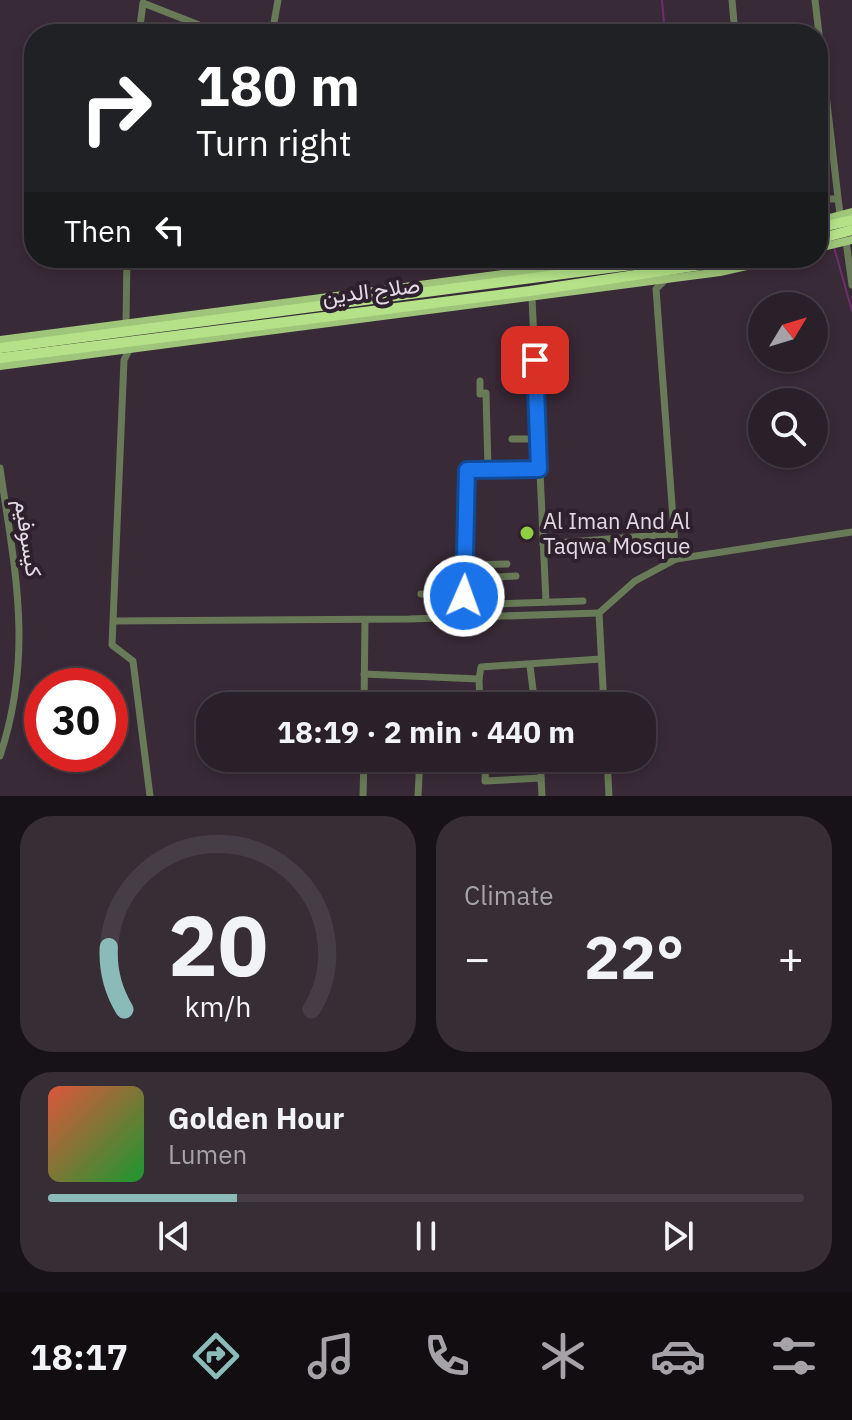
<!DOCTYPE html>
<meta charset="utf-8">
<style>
:root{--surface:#2a2029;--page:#362d35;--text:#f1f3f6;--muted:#a5a3a8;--line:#463e46;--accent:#8bbbb9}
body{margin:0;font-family:"IBM Plex Sans",Vazirmatn,sans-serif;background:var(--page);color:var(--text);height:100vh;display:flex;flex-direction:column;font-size:30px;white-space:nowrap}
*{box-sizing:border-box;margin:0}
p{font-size:26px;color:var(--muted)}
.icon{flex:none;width:44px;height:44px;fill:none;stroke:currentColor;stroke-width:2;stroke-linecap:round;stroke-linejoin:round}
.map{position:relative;height:796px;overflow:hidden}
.panel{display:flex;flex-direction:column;gap:20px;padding:20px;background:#171217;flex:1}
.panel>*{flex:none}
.top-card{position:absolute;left:24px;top:24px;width:804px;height:244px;border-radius:32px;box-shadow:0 4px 12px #0003,0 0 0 2px var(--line);background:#202124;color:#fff;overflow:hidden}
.needle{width:52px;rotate:52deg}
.fabs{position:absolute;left:748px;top:292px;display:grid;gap:16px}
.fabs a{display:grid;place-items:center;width:80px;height:80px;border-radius:50%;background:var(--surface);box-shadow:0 4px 12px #0003,0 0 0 2px var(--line);font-size:40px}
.speed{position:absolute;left:24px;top:668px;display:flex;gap:16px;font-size:40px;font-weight:700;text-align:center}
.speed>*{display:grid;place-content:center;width:104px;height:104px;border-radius:50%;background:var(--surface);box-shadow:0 4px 12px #0003,0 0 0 2px var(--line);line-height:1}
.speed .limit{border:12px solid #d22;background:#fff;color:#111}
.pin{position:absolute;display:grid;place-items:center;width:68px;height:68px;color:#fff;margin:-34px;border-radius:16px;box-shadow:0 4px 12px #0006}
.me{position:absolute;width:88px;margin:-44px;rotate:2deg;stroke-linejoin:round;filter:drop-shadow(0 0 6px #0008)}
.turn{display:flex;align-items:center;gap:28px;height:168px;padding:0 40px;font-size:36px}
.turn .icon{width:104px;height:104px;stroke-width:2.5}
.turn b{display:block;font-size:56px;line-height:68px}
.then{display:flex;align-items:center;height:76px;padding:0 40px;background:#0003;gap:16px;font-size:30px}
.big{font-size:60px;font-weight:700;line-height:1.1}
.panel .widget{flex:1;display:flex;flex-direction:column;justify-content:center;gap:12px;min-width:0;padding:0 28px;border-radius:32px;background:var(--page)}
.panel .dial{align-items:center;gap:0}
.dial svg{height:208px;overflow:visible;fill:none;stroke:var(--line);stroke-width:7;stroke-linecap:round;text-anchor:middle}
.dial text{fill:var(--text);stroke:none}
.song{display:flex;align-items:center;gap:24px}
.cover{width:96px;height:96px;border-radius:12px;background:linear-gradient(135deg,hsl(10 70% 55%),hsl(130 70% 35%))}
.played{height:8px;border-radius:4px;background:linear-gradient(90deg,var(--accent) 25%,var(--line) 25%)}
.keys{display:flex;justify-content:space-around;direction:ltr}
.heat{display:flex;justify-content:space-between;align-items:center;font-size:44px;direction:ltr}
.panel .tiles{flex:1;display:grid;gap:20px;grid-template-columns:1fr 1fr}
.widget:last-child{grid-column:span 2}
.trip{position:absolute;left:196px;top:692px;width:460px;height:80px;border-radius:32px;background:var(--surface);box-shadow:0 4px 12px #0003,0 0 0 2px var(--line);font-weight:700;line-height:80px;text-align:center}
.dock{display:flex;height:128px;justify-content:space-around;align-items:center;background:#110d10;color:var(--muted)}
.dock .icon{width:56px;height:56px}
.dock .selected{color:var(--accent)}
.dock b{font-size:36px;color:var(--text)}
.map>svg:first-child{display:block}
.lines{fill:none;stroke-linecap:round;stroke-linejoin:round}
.stream{stroke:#6f2d6e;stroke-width:2}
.minor{stroke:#687a57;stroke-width:7}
.major{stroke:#9fc57a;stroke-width:8}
.highway{stroke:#b5e288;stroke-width:10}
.route-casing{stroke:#114b97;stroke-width:20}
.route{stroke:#1a73e8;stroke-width:14}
.poi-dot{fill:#8fcd41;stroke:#2e202d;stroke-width:3}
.labels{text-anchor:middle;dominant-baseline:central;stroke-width:8;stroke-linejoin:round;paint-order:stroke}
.street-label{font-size:22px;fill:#e3dae2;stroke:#2e202d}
.poi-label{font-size:22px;fill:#e3dae2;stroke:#2e202d;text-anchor:start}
</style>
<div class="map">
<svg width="852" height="796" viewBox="0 0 852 796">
<rect width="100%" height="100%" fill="#382a37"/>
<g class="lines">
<!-- stream -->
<g class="stream">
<path d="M662,0L665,34"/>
<path d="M818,209L821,215"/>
<path d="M834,247L852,311"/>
</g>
<!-- minor -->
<g class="minor">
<path d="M732,0L735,34"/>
<path d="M815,0L840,215"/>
<path d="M139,34L143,3L222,34"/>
<path d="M272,34L278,0"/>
<path d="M818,199H836"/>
<path d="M846,241L852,285"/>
<path d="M512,273L513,258"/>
<path d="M532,298L546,602"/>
<path d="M126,322L127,258"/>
<path d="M129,350L124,360L112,645L133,661L150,796"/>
<path d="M480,381V394L486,393L488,468"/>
<path d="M512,439H538"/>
<path d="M0,468C15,571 34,653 0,756"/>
<path d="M543,544L673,534"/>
<path d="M676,559L852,532"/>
<path d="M465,565L507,564"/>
<path d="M465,579L516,576"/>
<path d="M421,594L464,596"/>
<path d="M464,605L583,601"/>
<path d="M465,618L467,470L539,469"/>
<path d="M114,621L409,619L599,613"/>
<path d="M530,666L535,706"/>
<path d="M364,674L479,679L481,667L601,659"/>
<path d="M479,679L480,706"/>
<path d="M364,706L365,620"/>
<path d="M604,706L599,613L635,581L676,559L656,289L665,280"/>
<path d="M486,758L485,781L541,778"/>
<path d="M540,758L542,796"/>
<path d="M607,758L609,796"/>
<path d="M363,796L364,758"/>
<path d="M418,796L420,758"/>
</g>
<!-- major -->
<g class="major">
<path d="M818,221L852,212"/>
<path d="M818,248L852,240"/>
<path d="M0,340L625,258"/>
<path d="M0,366L720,272L782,258"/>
</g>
<!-- highway -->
<g class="highway">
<path d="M818,228L852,220"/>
<path d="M818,239L852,230"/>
<path d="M0,348L685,258"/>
<path d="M0,358L530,291L747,258"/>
</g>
</g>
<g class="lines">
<defs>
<path id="route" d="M464,596L467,470L539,469L535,360"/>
</defs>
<!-- route casing -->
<use href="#route" class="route-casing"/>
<!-- route -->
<use href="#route" class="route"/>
</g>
<!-- markers -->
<circle class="poi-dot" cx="527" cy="533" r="8"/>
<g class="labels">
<!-- street labels -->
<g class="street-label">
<text transform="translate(371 290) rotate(-7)">صلاح الدين</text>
<text transform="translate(29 538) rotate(81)">كيسوفيم</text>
</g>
<!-- poi labels -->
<g class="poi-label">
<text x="543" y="520">Al Iman And Al<tspan x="543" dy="25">Taqwa Mosque</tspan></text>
</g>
</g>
</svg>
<div class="fabs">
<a><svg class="needle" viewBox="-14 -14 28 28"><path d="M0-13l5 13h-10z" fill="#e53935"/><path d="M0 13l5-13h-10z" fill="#a5a3a8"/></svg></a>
<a><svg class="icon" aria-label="search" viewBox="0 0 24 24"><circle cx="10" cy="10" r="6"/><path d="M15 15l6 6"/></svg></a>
</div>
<div class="speed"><div class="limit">30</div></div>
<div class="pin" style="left:535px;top:360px;background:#d93025"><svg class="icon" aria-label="arrive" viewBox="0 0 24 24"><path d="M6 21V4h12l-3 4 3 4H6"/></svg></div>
<svg class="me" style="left:464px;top:596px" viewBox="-20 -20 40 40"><circle r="17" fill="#1a73e8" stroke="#fff" stroke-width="3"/><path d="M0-11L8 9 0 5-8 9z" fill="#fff"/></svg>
<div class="trip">18:19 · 2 min · 440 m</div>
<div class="top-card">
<div class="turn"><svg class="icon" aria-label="right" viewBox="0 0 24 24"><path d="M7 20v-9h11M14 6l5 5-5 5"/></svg><div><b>180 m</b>Turn right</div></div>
<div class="then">Then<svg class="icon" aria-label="left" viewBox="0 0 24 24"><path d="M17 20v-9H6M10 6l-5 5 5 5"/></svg></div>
</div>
</div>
<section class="panel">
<div class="tiles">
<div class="widget dial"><svg viewBox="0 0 100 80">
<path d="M14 69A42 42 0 1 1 86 69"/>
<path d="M14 69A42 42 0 0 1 8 45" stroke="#8bbbb9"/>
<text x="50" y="56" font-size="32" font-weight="700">20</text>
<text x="50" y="72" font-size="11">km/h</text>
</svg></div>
<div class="widget"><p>Climate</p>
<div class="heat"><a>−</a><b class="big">22°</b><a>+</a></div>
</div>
<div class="widget">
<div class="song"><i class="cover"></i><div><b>Golden Hour</b><p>Lumen</p></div></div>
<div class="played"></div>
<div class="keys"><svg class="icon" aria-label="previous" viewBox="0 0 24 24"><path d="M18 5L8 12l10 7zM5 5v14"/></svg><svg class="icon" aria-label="pause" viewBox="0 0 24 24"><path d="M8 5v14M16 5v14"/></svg><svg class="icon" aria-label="next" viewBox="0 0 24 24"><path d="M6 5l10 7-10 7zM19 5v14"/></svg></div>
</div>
</div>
</section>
<nav class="dock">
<b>18:17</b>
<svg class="icon selected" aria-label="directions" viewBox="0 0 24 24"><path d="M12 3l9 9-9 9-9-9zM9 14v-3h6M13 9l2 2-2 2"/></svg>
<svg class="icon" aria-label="music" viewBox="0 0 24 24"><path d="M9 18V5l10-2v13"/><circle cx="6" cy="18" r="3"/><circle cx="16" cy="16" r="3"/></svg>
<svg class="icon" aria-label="phone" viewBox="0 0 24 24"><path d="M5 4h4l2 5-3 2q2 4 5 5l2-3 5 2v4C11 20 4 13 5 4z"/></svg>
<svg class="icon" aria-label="climate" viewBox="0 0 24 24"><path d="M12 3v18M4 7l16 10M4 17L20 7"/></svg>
<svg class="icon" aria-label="car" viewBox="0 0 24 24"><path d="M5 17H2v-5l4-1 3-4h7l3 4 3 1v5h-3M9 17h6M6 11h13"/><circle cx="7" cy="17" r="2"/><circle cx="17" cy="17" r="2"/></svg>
<svg class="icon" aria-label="filters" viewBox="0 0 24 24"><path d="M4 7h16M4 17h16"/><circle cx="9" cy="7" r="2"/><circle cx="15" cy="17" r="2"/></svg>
</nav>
